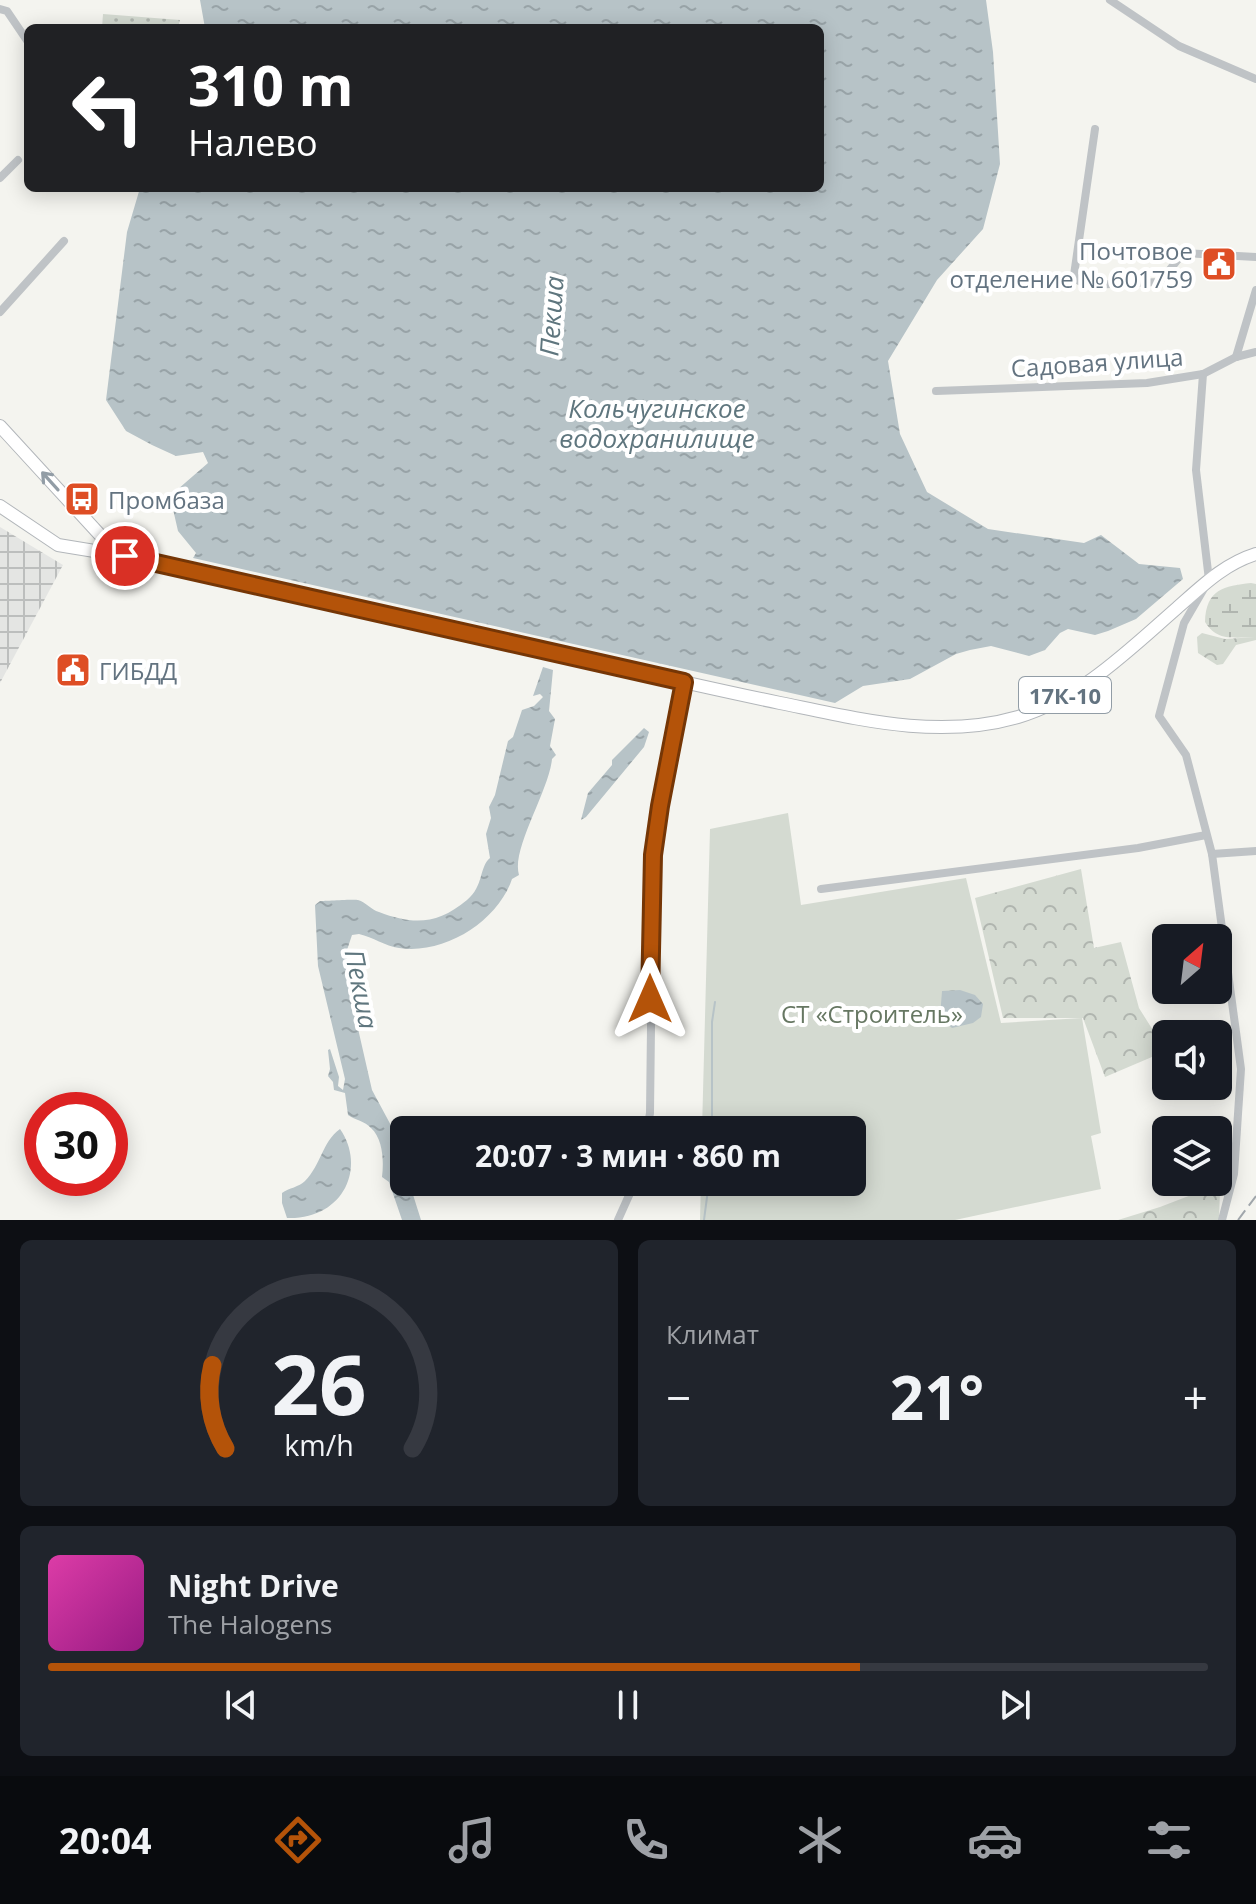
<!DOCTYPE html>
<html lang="ru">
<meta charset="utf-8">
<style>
:root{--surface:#171b24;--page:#20242c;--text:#f1f3f6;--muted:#9ea1a6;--line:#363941;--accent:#b45309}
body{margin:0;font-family:"Open Sans",sans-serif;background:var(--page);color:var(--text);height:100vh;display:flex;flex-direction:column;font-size:30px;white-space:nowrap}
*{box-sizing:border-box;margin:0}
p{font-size:26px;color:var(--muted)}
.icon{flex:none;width:44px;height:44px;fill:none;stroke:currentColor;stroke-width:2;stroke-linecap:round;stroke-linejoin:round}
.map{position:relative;height:1220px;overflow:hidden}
.details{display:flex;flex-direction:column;gap:20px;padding:20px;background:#0d0f14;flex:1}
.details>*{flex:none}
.guide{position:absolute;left:24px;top:24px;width:800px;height:168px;border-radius:12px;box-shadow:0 4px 20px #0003;background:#202124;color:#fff;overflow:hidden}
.needle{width:52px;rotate:28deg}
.controls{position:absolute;left:1152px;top:924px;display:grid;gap:16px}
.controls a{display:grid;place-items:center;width:80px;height:80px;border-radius:12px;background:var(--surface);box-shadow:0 4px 20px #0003;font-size:40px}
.speed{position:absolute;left:24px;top:1092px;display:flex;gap:16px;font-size:40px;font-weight:700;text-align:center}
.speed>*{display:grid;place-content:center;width:104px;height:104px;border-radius:50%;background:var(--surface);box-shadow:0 4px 20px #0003;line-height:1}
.speed .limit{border:12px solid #d22;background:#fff;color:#111}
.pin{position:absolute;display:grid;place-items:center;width:68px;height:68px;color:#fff;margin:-34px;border:4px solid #fff;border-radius:50%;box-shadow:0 2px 8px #0007}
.me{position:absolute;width:88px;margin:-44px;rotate:0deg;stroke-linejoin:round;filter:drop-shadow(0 0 6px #0008)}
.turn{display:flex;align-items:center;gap:28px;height:168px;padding:0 32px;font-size:36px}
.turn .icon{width:104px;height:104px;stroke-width:2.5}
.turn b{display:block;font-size:56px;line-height:68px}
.big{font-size:60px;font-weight:700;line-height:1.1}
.details .widget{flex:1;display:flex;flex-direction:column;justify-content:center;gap:12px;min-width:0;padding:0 28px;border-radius:12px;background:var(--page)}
.details .dial{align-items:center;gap:0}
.dial svg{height:208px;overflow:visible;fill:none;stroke:var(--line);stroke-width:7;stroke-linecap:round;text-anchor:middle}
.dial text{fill:var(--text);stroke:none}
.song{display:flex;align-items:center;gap:24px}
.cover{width:96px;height:96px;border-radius:12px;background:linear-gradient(135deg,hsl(320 70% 55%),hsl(310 70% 35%))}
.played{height:8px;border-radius:4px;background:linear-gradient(90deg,var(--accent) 70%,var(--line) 70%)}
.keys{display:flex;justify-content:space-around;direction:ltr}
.heat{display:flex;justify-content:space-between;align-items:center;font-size:44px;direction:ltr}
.details .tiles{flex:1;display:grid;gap:20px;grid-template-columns:1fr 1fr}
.widget:last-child{grid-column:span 2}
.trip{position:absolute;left:390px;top:1116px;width:476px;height:80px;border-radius:12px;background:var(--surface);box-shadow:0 4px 20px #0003;font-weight:700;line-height:80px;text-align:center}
.tab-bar{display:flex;height:128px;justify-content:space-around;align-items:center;background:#090b0e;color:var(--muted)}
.tab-bar .icon{width:56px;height:56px}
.tab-bar .on{color:var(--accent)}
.tab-bar b{font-size:36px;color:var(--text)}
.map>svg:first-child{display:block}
.industrial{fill:url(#industrial-grid)}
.grass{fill:url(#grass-dots)}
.forest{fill:url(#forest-crowns)}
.wetland{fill:url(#wetland-marsh)}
.garden{fill:#d4dad1}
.water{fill:url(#water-ripples)}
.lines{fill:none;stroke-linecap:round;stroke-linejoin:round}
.stream{stroke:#b7c3c7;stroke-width:2}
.primary-casing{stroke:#b2b6ba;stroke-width:14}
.street{stroke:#bfc3c6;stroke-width:8}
.primary{stroke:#fff;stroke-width:12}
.rail{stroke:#a0a6ab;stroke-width:2;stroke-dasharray:12 6;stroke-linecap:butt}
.oneway{stroke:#929da6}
.route-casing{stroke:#753606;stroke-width:20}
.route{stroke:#b45309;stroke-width:14}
.labels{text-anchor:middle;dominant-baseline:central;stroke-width:8;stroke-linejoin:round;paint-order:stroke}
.shield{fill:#fff;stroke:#929da6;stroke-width:2}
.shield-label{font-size:22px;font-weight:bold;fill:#637380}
.poi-label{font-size:24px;fill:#637380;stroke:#fff;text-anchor:start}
.street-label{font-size:24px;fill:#637380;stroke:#fff}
.park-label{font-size:24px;fill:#667762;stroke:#fff}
.water-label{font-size:26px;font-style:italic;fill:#5f767e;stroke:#fff}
</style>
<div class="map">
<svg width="1256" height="1220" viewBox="0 0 1256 1220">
<defs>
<pattern id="industrial-grid" width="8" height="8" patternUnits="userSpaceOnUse" patternTransform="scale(2)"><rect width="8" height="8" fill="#e4e5e3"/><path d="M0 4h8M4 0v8" fill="none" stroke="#bcbebd"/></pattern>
<pattern id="grass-dots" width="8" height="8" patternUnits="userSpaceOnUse" patternTransform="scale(2)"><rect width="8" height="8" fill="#d4dad1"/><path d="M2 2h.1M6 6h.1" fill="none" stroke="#b0b5af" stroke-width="1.8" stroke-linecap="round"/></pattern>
<pattern id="forest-crowns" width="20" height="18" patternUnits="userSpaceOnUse" patternTransform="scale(2)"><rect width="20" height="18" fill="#d4dad1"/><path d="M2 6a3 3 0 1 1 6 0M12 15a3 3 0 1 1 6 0" fill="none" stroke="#b0b5af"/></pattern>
<pattern id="wetland-marsh" width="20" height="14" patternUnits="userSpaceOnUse" patternTransform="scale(2)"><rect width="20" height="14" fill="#d4dad1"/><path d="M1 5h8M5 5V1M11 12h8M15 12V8" fill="none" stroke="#b0b5af"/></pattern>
<pattern id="water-ripples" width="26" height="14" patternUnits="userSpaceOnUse" patternTransform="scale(2)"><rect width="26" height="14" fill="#b7c3c7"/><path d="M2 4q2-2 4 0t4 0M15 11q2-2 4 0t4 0" fill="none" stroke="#98a3a7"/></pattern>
</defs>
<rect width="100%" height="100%" fill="#f4f4ef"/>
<!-- industrial -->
<path class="industrial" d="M0,527L63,565L0,683Z"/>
<!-- grass -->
<path class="grass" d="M103,14L180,20L178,28H102Z"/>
<!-- forest -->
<g class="forest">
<path d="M1202,633L1225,639L1256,637V640L1236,645L1223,664L1217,665L1198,653L1197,637Z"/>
<path d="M1081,869L1094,948L1121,942L1139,1008L1166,1051L1105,1077L1083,1018H1003L975,898Z"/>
<path d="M1212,1187L1220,1191L1219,1220H1118L1160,1207Z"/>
</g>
<!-- wetland -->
<path class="wetland" d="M1251,583L1256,584V638C1235,636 1218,643 1205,622C1206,589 1224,586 1251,583Z"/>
<!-- garden -->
<path class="garden" d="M788,813L801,905L966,878L1001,1023L1082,1018L1101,1133L1091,1136L1101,1189L955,1220H700L701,1182H852V1130H702L710,829Z"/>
<!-- water -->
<g class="water">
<path d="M200,0H986L993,52L1000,164L983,229L937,280L888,361L900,434L927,492L988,529L1084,543L1101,535L1139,564L1180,568L1183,579L1136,619L1108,631L1095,635L1068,629L1060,633L1045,650L1029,656L991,646L970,650L956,654L910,679L863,686L835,703L193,558L196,553L178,531L170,496L208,463L203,452L176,456L152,445L126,431L106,400L127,232L140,188H820V28H205Z"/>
<path d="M543,667L553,670L549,711L555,719L550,746L556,755L552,759C549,791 511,849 519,875L512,879C498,921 445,955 399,948C385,946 373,937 359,934L352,935L346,953L359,1033L372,1090L394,1131L404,1166V1182H409L421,1220H402L389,1182L382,1177C384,1161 383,1139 371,1128C365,1121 355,1120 348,1115L345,1093L334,1090L333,1082L328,1076L330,1069L328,1050L330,1049L339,1077L338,1086L343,1090L345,1079L318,966L315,905L320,901C324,901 355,899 358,900C366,902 371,910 379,912C413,925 437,925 467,900C484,886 479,867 490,858L486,834L491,818L489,807L495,795L508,741L513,737L522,710L534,706L543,697L540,694L533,696Z"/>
<path d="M644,728L649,732L644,747L586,817L581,820L588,793L612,765V760Z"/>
<path d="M960,990L975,995L983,1004L981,1017L973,1023L952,1028L940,1017L942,991Z"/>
<path d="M340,1129C367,1168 343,1220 287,1218L282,1203V1193C289,1188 299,1187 305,1181C321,1165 322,1142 340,1129Z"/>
</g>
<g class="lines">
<!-- stream -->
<g class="stream">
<path d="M712,1130V1022L715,1002"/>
<path d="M704,1220L709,1182"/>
</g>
<defs>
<g id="primary">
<path d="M0,426L100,535L123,554"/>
<path d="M0,506L58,545L125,556L189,570C329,601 469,633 608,665C665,678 722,691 780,703C858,719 939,740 1018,717C1080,699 1130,649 1177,608C1202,586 1224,564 1256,554"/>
</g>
</defs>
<!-- primary casing -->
<use href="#primary" class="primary-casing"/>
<!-- street -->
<g class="street">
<path d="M1110,0L1179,46L1256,79"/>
<path d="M0,9L7,11L28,42"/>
<path d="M1095,129L1074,275L1079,281L1087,285L1160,282L1183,253L1256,257"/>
<path d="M0,178L18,160"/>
<path d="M0,312L64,241"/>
<path d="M1236,357L1256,290"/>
<path d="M1203,374L1196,470L1209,580L1184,623L1159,716L1186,755L1212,854L1241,1069L1234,1174L1222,1220"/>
<path d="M936,391L1147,383L1203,374L1236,357L1256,352"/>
<path d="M1212,854L1256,851"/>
<path d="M821,889L1138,848L1206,835"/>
<path d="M647,1130L650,1113L653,855L660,806L684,682"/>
<path d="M618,1220L635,1182"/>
</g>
<!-- primary -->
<use href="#primary" class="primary"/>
<!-- rail -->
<path class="rail" d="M1238,1220L1256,1196"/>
</g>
<!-- one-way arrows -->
<defs><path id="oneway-shaft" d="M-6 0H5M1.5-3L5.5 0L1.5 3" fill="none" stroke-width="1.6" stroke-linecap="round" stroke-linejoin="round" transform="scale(2)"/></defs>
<use class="oneway" href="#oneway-shaft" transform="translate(50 481) rotate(-132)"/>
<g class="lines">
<defs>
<path id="route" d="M125,556L684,682L660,806L653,855L650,999"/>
</defs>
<!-- route casing -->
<use href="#route" class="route-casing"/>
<!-- route -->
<use href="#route" class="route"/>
</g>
<!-- icons -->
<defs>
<symbol id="civic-square" viewBox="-11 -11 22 22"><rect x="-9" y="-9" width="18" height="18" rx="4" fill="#de4e25" stroke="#fff"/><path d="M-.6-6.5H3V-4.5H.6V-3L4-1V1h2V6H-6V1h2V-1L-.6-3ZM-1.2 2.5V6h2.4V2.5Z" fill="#fff"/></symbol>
<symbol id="bus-square" viewBox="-11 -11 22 22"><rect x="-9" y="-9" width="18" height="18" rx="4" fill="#de4e25" stroke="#fff"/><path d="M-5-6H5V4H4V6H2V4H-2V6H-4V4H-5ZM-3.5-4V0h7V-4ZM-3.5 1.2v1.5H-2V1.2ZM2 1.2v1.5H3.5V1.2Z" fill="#fff"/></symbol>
</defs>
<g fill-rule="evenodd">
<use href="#civic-square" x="1199" y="244" width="40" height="40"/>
<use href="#bus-square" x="62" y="479" width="40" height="40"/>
<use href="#civic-square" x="53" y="650" width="40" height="40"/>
</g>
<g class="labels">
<!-- shield labels -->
<rect class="shield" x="1019" y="677" width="92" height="36" rx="6"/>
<g class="shield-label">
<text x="1065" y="695">17К-10</text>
</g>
<!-- poi labels -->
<g class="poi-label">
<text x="1193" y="250" text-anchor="end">Почтовое<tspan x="1193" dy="28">отделение № 601759</tspan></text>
<text x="108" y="499">Промбаза</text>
<text x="99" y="670">ГИБДД</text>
</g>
<!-- street labels -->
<g class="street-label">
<text transform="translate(1097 362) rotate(-4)">Садовая улица</text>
</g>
<!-- park labels -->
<g class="park-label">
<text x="872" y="1013">СТ «Строитель»</text>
</g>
<!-- water labels -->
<g class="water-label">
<text transform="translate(551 316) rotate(-86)">Пекша</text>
<text x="657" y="408">Кольчугинское<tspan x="657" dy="30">водохранилище</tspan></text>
<text transform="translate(362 989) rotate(79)">Пекша</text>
</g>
</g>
</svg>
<div class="controls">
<a><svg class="needle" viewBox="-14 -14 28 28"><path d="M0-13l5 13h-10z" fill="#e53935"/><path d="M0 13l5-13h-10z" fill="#9ea1a6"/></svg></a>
<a><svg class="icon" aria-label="sound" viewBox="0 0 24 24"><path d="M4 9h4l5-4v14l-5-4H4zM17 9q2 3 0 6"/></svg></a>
<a><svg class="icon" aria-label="layers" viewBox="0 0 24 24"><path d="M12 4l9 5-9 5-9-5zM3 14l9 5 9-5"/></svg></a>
</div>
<div class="speed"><div class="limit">30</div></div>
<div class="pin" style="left:125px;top:556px;background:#d93025"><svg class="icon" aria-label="arrive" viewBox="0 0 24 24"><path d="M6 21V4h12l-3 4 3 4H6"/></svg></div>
<svg class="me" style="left:650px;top:999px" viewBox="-20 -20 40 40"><path d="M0-17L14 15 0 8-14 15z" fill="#b45309" stroke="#fff" stroke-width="4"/></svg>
<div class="trip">20:07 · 3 мин · 860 m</div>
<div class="guide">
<div class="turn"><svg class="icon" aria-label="left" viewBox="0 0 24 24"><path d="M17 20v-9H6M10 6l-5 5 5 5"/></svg><div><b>310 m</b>Налево</div></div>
</div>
</div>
<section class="details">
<div class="tiles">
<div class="widget dial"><svg viewBox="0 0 100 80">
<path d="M14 69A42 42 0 1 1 86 69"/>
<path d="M14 69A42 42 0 0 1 9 37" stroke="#b45309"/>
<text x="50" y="56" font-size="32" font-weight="700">26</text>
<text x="50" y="72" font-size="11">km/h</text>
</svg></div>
<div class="widget"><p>Климат</p>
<div class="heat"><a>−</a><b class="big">21°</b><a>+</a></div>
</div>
<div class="widget">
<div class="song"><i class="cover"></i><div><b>Night Drive</b><p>The Halogens</p></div></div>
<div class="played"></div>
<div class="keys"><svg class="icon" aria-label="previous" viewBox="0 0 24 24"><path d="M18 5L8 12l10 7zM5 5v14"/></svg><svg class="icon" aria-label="pause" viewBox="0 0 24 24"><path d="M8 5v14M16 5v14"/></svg><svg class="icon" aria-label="next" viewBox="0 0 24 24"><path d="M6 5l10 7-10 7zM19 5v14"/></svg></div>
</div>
</div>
</section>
<nav class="tab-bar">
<b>20:04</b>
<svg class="icon on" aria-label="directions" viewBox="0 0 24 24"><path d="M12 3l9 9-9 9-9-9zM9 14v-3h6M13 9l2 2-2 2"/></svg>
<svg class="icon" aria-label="music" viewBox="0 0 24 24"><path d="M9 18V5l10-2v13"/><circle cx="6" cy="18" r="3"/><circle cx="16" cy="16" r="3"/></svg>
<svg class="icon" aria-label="phone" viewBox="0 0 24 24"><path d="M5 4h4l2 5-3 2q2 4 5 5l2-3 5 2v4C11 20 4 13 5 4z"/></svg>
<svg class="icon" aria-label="climate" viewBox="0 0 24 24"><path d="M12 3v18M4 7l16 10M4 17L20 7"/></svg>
<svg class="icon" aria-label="car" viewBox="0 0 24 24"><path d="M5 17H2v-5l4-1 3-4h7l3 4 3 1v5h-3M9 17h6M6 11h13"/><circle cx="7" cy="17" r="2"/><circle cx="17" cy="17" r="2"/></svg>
<svg class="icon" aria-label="filters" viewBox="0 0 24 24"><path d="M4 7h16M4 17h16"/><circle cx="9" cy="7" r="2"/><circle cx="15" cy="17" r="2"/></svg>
</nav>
